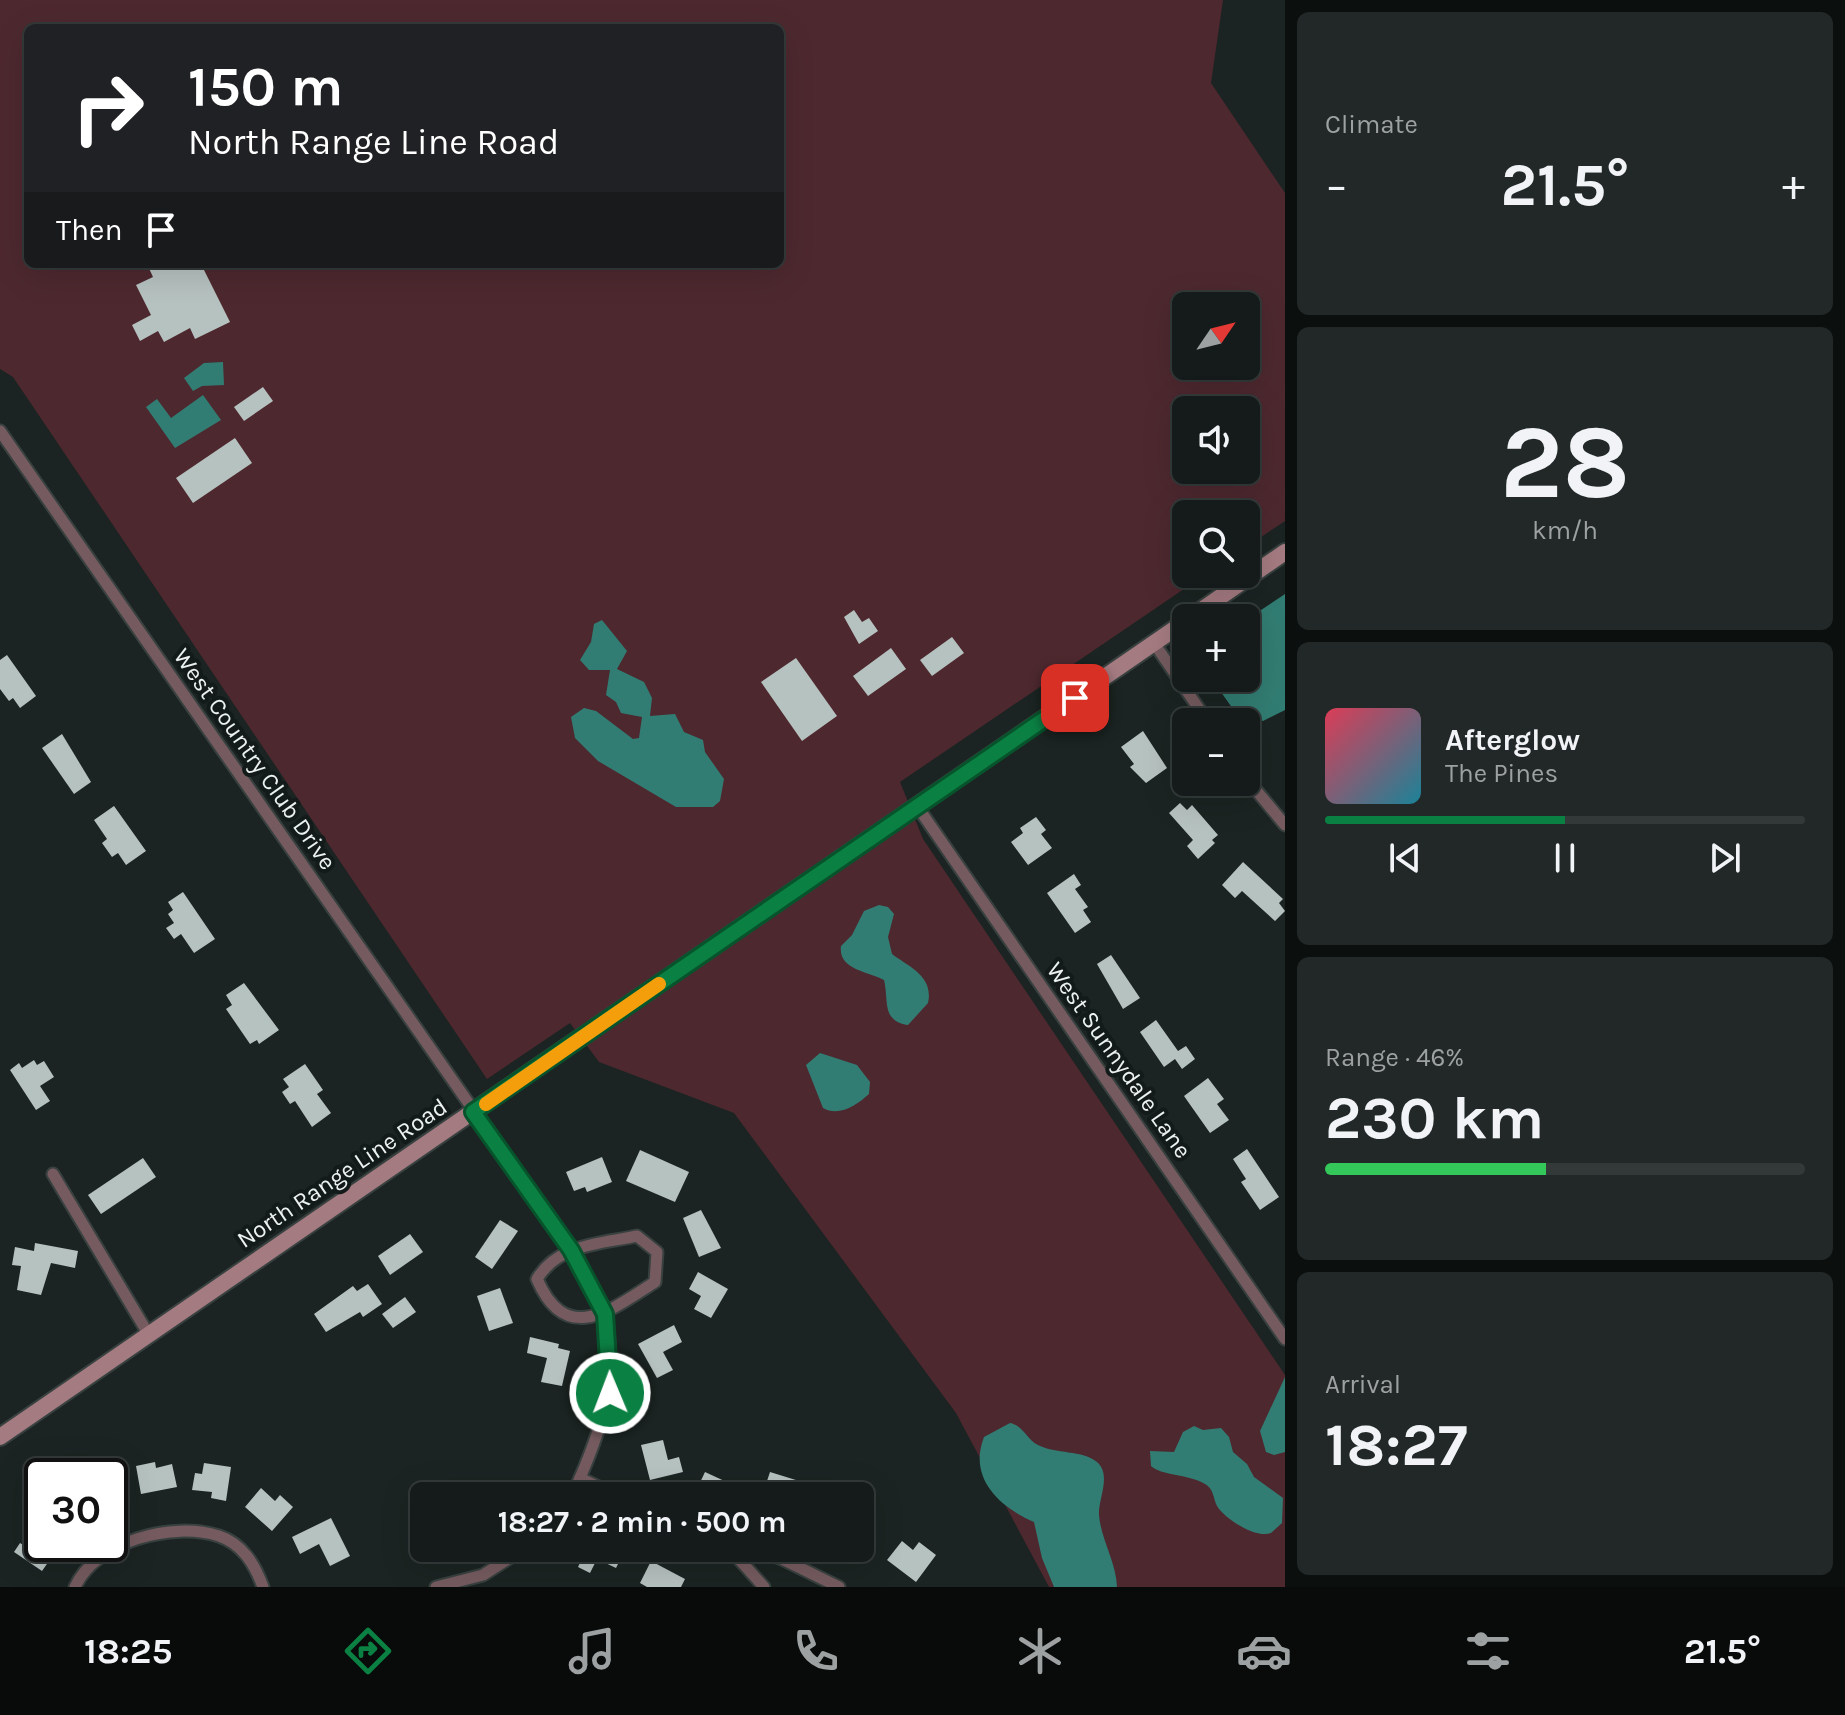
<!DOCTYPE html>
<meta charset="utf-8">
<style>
:root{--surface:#141b1a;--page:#212827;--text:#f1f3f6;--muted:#9da1a2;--line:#333939;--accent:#0b8043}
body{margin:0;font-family:Karla,sans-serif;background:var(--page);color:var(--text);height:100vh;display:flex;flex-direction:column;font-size:30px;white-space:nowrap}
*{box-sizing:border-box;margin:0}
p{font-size:26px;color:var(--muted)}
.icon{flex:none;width:44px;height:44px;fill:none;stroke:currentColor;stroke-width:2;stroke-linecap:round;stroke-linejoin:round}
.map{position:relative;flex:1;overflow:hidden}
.panel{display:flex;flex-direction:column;gap:12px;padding:12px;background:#0b0f0e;width:560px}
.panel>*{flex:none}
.hud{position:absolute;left:24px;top:24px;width:760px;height:244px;border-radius:12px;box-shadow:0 8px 32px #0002,0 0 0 2px var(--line);background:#202124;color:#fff;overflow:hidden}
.needle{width:52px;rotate:55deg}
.controls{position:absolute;left:1172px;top:292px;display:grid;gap:16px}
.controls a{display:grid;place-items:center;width:88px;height:88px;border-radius:12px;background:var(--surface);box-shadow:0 8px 32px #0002,0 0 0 2px var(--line);font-size:40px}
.speed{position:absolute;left:24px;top:1458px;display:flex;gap:16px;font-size:40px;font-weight:700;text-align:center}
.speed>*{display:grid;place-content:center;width:104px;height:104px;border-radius:50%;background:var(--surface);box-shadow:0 8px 32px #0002,0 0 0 2px var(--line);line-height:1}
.speed .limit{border:4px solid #111;border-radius:12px;background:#fff;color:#111}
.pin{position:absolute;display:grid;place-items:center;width:68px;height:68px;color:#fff;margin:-34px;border-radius:16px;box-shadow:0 4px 12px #0006}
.me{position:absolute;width:88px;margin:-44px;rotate:359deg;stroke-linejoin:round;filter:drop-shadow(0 0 6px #0008)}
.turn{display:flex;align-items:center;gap:28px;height:168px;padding:0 32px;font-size:36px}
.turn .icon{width:104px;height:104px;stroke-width:2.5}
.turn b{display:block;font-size:56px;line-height:68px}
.then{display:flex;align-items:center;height:76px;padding:0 32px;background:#0003;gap:16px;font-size:30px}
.big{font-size:60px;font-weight:700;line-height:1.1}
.panel .tile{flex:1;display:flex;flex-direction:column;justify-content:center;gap:12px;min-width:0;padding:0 28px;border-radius:12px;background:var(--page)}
.panel .dial{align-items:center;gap:0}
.dial b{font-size:104px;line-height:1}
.song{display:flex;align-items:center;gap:24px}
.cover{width:96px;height:96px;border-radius:12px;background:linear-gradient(135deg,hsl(350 70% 55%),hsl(190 70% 35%))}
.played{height:8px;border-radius:4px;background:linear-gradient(90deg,var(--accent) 50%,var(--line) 50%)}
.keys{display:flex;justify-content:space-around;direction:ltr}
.heat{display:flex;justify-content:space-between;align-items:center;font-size:44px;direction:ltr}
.charge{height:12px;border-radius:6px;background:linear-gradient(90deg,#34c759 46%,var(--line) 0)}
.trip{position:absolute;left:410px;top:1482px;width:464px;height:80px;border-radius:12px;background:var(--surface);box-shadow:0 8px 32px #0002,0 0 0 2px var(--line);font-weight:700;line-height:80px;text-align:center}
.tabs{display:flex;height:128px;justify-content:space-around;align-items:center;background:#080b0a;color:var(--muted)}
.tabs .icon{width:56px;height:56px}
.tabs .on{color:var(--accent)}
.tabs b{font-size:36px;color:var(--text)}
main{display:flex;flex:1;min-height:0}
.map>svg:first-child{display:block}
.green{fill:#4d282f;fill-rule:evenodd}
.water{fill:#327d73}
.building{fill:#b6c2c0}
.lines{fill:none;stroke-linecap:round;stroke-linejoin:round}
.street-casing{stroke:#38413f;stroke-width:15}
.secondary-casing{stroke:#38413f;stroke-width:20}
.street{stroke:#755b5f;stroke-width:11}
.secondary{stroke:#a47b81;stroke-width:16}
.route-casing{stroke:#07532c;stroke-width:20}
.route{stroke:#0b8043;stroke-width:14}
.slow{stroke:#f59e0b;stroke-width:14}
.labels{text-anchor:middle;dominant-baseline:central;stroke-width:8;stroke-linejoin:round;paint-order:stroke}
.street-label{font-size:24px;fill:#ecf2f1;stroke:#121b19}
</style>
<main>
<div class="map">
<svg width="1285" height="1587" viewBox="0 0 1285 1587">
<rect width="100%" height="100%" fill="#1b2422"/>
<!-- green -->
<path class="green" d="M0,0H1223L1211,83L1285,193V521L1246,547V514H1186V574H1206L900,782L923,839L1285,1375V1587H1049L956,1413L734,1113L599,1062L570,1023L487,1079L13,377L0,369ZM28,28H780V264H28ZM1186,306H1246V366H1186ZM1186,410H1246V470H1186Z"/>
<!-- water -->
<g class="water">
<path d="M223,362L224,385L202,386L193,391L184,378L204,363Z"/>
<path d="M203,395L221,420L175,448L146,407L157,399L171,418Z"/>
<path d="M1285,594V710L1263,721L1233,709L1211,678H1246V620Z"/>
<path d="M602,620L627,651L617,669L644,682L652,698L650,716L675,714L684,732L703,740L705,752L724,779L720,801L713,807H676L598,761L575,738L571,717L584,708L596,711L633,739L639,738L642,717L621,713L616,702L606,695L610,670H589L580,660L591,642L594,624Z"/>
<path d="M879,905L888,907L894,914L888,937L892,954C909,967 934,976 928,1003L908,1025C881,1021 889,1000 884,980C867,971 838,970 841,946L852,935L864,911Z"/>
<path d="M820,1053L857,1065L870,1082L869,1094C857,1105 839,1117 823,1108L806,1065Z"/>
<path d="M1285,1377V1452L1274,1455L1266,1452L1260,1431Z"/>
<path d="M1010,1423C1024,1426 1026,1439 1038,1445C1055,1454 1083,1450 1097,1462C1112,1475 1098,1499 1099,1515C1101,1540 1116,1561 1117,1587H1054L1042,1558L1034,1522C999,1507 968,1478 984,1437Z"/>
<path d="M1194,1426L1203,1430L1221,1428L1229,1437L1233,1452L1247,1464L1254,1477L1283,1498L1282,1523L1271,1533C1256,1539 1225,1519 1217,1506C1213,1498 1214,1489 1205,1484C1189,1474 1162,1476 1151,1466L1150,1451L1174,1452L1183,1432Z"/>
</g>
<!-- building -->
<g class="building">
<path d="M147,264H201L230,322L195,339L190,328L164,342L158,331L140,341L132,325L151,315L136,285L153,277Z"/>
<path d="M263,387L273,401L244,421L234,407Z"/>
<path d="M235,438L252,463L193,503L176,478Z"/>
<path d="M854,610L862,622L869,618L878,631L859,644L844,617Z"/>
<path d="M952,637L964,653L932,676L920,660Z"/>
<path d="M891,648L906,669L868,696L853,676Z"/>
<path d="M7,655L36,696L20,708L13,698L9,701L0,689V660Z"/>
<path d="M796,658L837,716L802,741L761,682Z"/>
<path d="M1143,731L1167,768L1146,783L1130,767L1134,764L1121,747Z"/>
<path d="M62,734L91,782L74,794L42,748Z"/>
<path d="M1180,803L1187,810L1192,805L1218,835L1212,840L1215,843L1198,859L1187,846L1193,840L1169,813Z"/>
<path d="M114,806L146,851L126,865L118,853L112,857L102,843L107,839L94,820Z"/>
<path d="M1036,817L1046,830L1041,834L1052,848L1028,865L1011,842L1023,833L1020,828Z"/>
<path d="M1243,862L1283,899L1279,903L1285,911L1275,921L1242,891L1235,898L1222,885Z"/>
<path d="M1074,874L1081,885L1075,889L1088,907L1083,910L1091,922L1075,933L1047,893Z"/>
<path d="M183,892L215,939L194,953L181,934L174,939L166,928L174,923L168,914L173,910L168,902Z"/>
<path d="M1111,955L1140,998L1123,1009L1097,964Z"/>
<path d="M244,983L279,1030L259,1044L257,1040L250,1044L226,1009L232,1005L226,995Z"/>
<path d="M1156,1020L1178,1051L1186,1046L1195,1059L1182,1069L1175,1059L1164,1067L1140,1032Z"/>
<path d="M34,1060L37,1065L44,1061L54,1077L40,1086L50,1101L36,1110L10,1070L19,1063L22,1068Z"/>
<path d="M305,1064L323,1090L317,1094L331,1113L312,1127L295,1101L290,1104L282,1092L289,1087L283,1079Z"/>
<path d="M1208,1078L1224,1099L1217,1104L1229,1120L1210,1133L1184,1096Z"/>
<path d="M1247,1149L1279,1197L1260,1210L1241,1182L1246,1179L1233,1159Z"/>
<path d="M640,1150L689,1172L675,1202L626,1181Z"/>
<path d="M602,1157L612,1182L587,1192L585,1187L574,1191L566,1172Z"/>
<path d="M143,1158L156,1177L101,1214L88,1195Z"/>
<path d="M701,1210L721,1248L699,1257L683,1218Z"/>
<path d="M500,1220L518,1231L492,1269L475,1257Z"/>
<path d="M410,1234L423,1252L390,1275L378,1256Z"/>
<path d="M35,1243L78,1251L75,1268L51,1263L41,1295L17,1290L21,1266L12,1265L15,1247L34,1251Z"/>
<path d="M698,1272L728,1289L711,1318L694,1309L701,1296L689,1289Z"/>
<path d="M368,1284L382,1304L363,1317L360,1312L326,1332L314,1314L353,1286L357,1291Z"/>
<path d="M500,1288L513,1323L489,1331L477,1296Z"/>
<path d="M405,1297L416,1312L393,1328L382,1314Z"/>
<path d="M674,1325L682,1342L663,1352L673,1370L657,1378L638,1344Z"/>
<path d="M530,1337L559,1344L558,1348L570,1351L562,1386L541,1382L547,1358L527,1353Z"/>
<path d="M663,1440L668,1460L679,1457L683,1472L650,1480L641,1445Z"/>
<path d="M155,1462L156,1468L172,1464L177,1487L141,1494L136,1466Z"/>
<path d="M204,1463L231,1467L226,1501L211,1498L212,1492L192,1490L195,1473L202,1474Z"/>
<path d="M705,1472L757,1496H707L696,1491Z"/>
<path d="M770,1472L812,1485L809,1496H762Z"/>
<path d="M261,1488L275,1501L280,1495L293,1507L272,1531L245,1507Z"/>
<path d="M331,1518L350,1556L330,1566L319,1544L300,1554L292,1537Z"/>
<path d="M32,1534L42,1544H61L42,1571L14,1552L20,1543L25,1546Z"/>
<path d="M902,1541L913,1550L919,1542L936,1555L916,1582L887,1560Z"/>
<path d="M576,1548H616L624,1552L616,1568L597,1559L590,1573L578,1567L585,1552Z"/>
<path d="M651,1561L685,1579L681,1587H647L640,1583Z"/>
</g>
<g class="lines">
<defs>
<g id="street">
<path d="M0,431L571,1250C582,1270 600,1294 605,1316C620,1382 599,1437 572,1496"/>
<path d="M1154,643L1208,722"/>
<path d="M1246,778L1285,825"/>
<path d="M917,806L1285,1339"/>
<path d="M53,1174L149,1335"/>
<path d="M637,1236L657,1252L655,1282C611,1310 566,1347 537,1279C558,1244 600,1244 637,1236Z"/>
<path d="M580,1478L617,1496"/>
<path d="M729,1548L764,1587"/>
<path d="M749,1548L780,1558L839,1587"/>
<path d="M75,1587C96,1541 173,1521 219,1536C243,1544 255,1565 263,1587"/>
<path d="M436,1587L483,1575L525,1548"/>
</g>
<g id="secondary">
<path d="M1190,618L1285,552"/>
<path d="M0,1437L1186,621"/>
</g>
</defs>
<!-- street casing -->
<use href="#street" class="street-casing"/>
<!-- secondary casing -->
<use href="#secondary" class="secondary-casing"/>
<!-- street -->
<use href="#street" class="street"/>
<!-- secondary -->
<use href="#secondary" class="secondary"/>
</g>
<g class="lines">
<defs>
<path id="route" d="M610,1393L605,1314L571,1250L473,1112L1075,698"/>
</defs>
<!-- route casing -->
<use href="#route" class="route-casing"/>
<!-- route -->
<use href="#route" class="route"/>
<!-- slow -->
<path class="slow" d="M486,1104L659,984"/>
</g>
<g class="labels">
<!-- street labels -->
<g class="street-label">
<text transform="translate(255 759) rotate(55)">West Country Club Drive</text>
<text transform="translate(1119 1060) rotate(55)">West Sunnydale Lane</text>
<text transform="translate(342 1173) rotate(-34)">North Range Line Road</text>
</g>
</g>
</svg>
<div class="controls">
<a><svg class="needle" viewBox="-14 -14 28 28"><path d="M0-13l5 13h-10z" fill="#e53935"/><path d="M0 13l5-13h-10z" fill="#9da1a2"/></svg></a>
<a><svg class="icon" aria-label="sound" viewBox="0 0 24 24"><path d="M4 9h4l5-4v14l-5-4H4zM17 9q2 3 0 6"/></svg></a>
<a><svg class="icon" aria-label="search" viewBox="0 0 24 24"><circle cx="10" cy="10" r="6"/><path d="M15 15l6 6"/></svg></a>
<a>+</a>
<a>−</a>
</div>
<div class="speed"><div class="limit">30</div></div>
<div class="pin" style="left:1075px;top:698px;background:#d93025"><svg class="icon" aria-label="arrive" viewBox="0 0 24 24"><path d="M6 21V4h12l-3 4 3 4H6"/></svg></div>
<svg class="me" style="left:610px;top:1393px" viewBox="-20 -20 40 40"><circle r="17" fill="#0b8043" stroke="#fff" stroke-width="3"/><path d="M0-11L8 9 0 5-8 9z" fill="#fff"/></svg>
<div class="trip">18:27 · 2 min · 500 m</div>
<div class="hud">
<div class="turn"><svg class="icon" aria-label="right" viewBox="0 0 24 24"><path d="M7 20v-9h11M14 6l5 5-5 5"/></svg><div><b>150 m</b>North Range Line Road</div></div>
<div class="then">Then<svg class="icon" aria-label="arrive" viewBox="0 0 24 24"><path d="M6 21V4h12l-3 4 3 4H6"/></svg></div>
</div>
</div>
<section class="panel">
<div class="tile"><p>Climate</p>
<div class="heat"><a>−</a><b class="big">21.5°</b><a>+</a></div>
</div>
<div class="tile dial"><b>28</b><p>km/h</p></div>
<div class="tile">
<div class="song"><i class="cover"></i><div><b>Afterglow</b><p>The Pines</p></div></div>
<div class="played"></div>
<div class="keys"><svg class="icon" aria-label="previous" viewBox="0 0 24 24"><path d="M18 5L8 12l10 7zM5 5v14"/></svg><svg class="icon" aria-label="pause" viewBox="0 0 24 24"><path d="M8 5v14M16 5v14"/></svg><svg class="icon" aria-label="next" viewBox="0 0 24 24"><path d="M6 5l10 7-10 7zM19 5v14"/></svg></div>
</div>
<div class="tile"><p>Range · 46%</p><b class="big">230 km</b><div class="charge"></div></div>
<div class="tile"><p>Arrival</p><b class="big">18:27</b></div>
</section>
</main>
<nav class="tabs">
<b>18:25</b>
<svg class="icon on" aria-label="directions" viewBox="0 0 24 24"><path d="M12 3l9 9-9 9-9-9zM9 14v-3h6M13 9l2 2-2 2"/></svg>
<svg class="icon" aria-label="music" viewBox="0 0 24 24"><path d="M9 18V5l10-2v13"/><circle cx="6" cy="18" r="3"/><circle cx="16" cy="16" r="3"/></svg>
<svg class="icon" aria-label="phone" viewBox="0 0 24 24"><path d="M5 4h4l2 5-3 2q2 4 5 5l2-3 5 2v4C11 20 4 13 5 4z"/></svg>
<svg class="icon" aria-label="climate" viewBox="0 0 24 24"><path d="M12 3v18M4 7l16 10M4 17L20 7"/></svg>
<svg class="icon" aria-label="car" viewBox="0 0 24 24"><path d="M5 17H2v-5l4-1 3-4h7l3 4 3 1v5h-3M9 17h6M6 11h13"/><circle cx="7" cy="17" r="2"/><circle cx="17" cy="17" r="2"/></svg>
<svg class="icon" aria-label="filters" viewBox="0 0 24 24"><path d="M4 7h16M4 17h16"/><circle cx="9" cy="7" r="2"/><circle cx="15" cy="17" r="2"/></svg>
<b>21.5°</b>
</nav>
